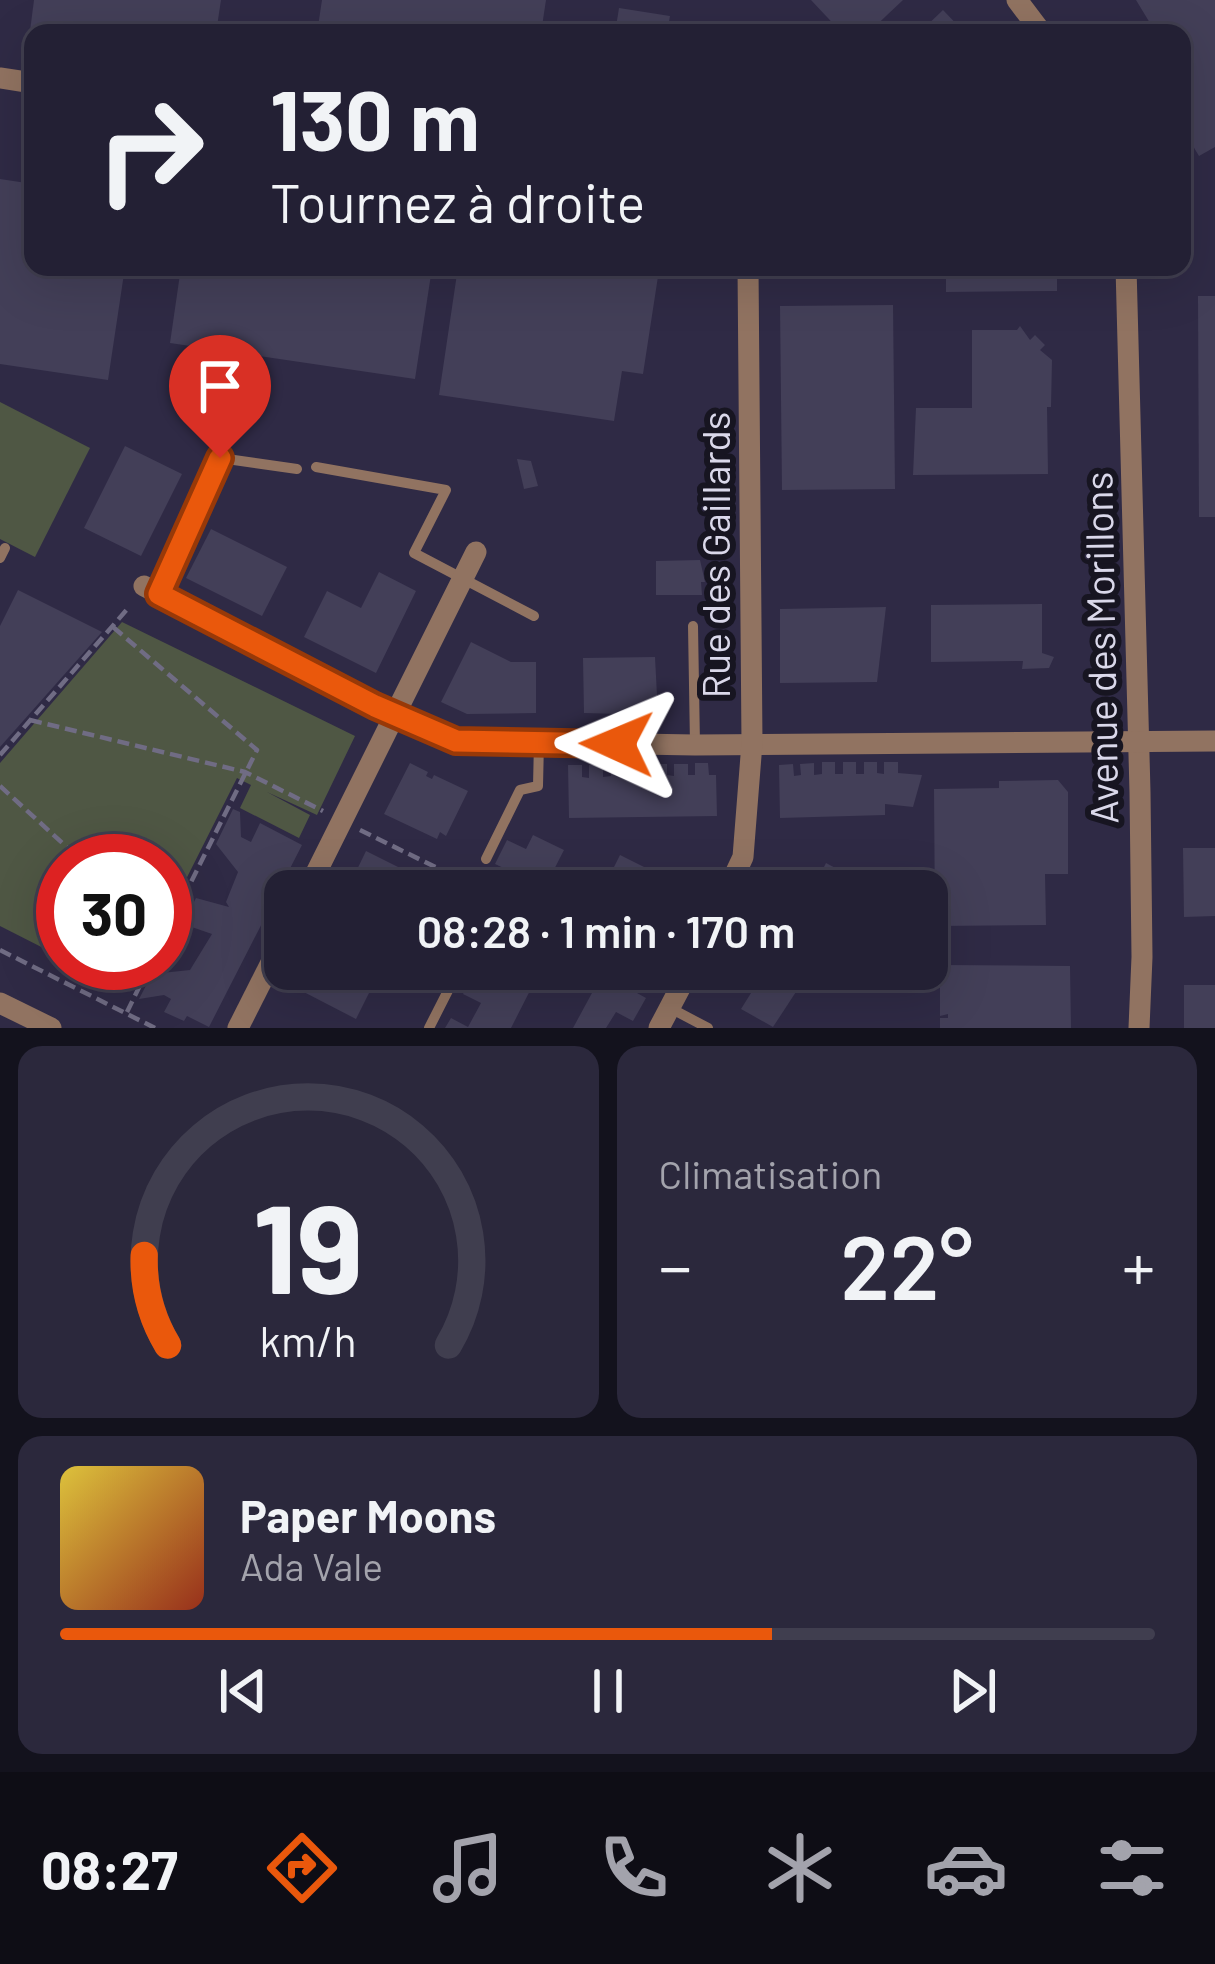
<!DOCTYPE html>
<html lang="fr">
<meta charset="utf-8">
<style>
:root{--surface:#232034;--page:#2b283c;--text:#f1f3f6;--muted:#a3a3ac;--line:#403e4f;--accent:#ea580c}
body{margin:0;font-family:Barlow,sans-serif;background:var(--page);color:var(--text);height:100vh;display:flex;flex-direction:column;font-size:45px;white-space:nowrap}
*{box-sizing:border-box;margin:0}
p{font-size:39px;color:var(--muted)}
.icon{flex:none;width:66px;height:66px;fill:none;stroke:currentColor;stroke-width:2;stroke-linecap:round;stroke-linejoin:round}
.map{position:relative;height:1028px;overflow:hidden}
.sheet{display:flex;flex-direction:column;gap:18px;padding:18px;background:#13121d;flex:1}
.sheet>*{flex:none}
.guide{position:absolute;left:24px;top:24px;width:1167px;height:252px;border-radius:24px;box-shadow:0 12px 48px #0002,0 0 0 3px var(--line);background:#232034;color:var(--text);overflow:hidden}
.speed{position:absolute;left:36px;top:834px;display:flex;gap:24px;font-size:60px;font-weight:700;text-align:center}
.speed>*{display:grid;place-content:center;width:156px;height:156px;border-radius:50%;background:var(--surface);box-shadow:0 12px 48px #0002,0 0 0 3px var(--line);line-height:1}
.speed .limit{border:18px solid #d22;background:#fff;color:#111}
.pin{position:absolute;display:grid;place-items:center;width:102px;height:102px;color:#fff;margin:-123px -51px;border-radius:50% 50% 50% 0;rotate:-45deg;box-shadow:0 0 12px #0007}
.pin .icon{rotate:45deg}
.me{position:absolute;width:132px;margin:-66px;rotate:271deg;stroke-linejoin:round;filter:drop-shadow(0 0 9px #0008)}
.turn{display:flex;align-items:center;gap:42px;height:252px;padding:0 48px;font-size:54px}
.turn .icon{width:156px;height:156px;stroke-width:2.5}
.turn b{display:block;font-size:84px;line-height:102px}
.big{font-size:90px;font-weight:600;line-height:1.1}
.sheet .widget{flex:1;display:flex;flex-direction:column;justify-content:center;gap:18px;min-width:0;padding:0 42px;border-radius:24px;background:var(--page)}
.sheet .dial{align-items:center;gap:0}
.dial svg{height:312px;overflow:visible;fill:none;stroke:var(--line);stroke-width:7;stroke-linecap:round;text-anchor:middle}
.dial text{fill:var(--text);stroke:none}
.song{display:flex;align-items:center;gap:36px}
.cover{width:144px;height:144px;border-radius:18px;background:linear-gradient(135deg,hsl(50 70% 55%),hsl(10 70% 35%))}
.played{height:12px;border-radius:6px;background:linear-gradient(90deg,var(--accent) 65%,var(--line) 65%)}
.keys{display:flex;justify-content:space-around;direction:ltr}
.heat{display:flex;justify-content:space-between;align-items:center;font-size:66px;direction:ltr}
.sheet .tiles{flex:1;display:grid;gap:18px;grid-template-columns:1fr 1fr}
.widget:last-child{grid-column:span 2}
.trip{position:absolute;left:264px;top:870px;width:684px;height:120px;border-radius:24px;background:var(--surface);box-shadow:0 12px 48px #0002,0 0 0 3px var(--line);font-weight:600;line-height:120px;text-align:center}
.menu{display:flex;height:192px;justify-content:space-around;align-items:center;background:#0e0d15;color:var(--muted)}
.menu .icon{width:84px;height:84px}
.menu .current{color:var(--accent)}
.menu b{font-size:54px;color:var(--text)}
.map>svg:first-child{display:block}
.green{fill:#4f5744}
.building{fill:#433f58}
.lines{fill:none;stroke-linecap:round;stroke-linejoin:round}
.path{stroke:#706c84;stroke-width:4.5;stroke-dasharray:12 6;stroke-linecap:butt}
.service{stroke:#917361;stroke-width:10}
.minor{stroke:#917361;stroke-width:21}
.route-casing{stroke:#983908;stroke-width:30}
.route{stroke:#ea580c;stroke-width:21}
.labels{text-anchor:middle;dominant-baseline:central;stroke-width:12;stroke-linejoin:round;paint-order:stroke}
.street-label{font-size:39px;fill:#dad8ea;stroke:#171521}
</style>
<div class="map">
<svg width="1215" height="1028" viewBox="0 0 1215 1028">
<rect width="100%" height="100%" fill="#2f2a45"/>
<!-- green -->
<g class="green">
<path d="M0,402L90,448L35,557L0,539Z"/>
<path d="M122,622L355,736L317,815L267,792L310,815L299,838L240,808L251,785L237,778L165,921V861H63V958L0,926V763Z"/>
</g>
<!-- building -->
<g class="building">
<path d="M34,0H221L216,33L30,31Z"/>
<path d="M322,0H546L541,33H317Z"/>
<path d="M811,0H903L868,33H842Z"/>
<path d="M1136,0H1215V147L1199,156L1182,128V33H1156Z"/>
<path d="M619,8L670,16L667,33H615Z"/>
<path d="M943,10L965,33H919Z"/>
<path d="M0,179L33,184V267H125L108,380L0,364Z"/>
<path d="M181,267L432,268L415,379L170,343Z"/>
<path d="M458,267L659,270L643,374L622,371L614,421L439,395Z"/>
<path d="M946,267H1057V291L946,292Z"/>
<path d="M1198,296H1215V517H1199Z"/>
<path d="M893,305L895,489L782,490L780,306Z"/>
<path d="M1020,326L1030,340L1035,335L1045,345L1040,350L1052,360L1051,407H1047L1048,474L913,475L916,408H972V330H1017Z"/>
<path d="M125,446L182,474L141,556L84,528Z"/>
<path d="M517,459L531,461L538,486L524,489Z"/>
<path d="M211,529L287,567L262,616L186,578Z"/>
<path d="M700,560L705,582H701L702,595H656V561Z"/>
<path d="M379,572L416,591L376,673L304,637L327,591L361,608Z"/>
<path d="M18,590L102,632L0,747V626Z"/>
<path d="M1042,604V653L1054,657L1049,668L1022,669L1023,661L931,662V605Z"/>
<path d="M886,607L877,682L780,683V609Z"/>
<path d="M471,642L511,662H536V713L467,714L441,702Z"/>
<path d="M655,657L658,715L584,713L583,658Z"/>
<path d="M822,762H835V774H843V762H856V774H864V762H877V773L884,774V762H898V773L922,775L913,807L885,804V815L780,818L779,765L793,764L794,776L801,775L800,764L814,763V775L822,774Z"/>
<path d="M410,763L428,772L426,776L432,779L434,775L468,791L446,836L440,832L437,839L384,814Z"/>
<path d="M695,763H708L709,775H716L717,816L569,818L568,765H582V777L589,778V765H603V777L611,776V765L625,764V776H632V764H646L647,776H654L653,764H667V775L674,776V764H688V775H695Z"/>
<path d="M1058,780L1068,792V874H1045L1046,925L935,926L934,789L999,788V781Z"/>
<path d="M233,809L240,812L241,837L251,842L260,823L302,845L209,1027L187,1016L184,1021L164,1012L171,999L164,995L139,999L152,974L190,970L212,934L183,924L196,898L229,907L226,902L238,872L216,844Z"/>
<path d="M533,835L564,850L543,891H516L507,887L514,873L495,864L507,840L526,849Z"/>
<path d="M1183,848H1215V916L1184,917Z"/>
<path d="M366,851L418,877L414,885L426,891H351L355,884L351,882Z"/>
<path d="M620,855L654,872L644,891H602Z"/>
<path d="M826,863L858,880L853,891H812Z"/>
<path d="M940,965L1070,966L1071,1028H940V1018H948V1014L940,1016Z"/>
<path d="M313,969H373L378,975L356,1019L298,989Z"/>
<path d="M500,969H541L511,1028H445L451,1018L468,1027L481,1003L463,994L476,970L494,979Z"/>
<path d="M605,969H627L637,974L628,988L646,998L633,1021L616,1012L606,1028H573Z"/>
<path d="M766,969H811L773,1027L741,1009Z"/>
<rect x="1184" y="985" width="31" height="43"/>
</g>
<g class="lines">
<!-- path -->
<g class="path">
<path d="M113,627L257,750L165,934"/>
<path d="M30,720L245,772L323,811"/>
<path d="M0,755L130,606"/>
<path d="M0,786L82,861"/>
<path d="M360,830L484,891"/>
<path d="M0,950L155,1028"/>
<path d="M643,969L660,977"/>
<path d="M127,1012L151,963"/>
</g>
<!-- service -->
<g class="service">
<path d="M316,467L446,490L414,553L534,616"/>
<path d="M0,558L5,548"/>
<path d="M159,594L220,458L297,469"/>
<path d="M693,626L695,745"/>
<path d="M486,859L520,790L538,786L539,742"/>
<path d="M670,1008L708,1028"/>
<path d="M429,1028L459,969"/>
</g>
<!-- minor -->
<g class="minor">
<path d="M1017,0L1042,33"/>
<path d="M0,78L33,83"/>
<path d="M1126,267L1140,792L1142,957L1139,1028"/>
<path d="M144,586L375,706L456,741L695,745L1215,741"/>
<path d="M307,891L476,552"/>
<path d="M727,891L743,857L752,743L748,267"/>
<path d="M0,1003L51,1028"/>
<path d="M238,1028L285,935"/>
<path d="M659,1028L690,969"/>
</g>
</g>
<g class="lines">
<defs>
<path id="route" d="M220,458L159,594L375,706L456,741L617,744"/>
</defs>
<!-- route casing -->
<use href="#route" class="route-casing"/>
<!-- route -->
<use href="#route" class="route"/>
</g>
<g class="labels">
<!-- street labels -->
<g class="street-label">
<text transform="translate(714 555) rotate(-90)">Rue des Gaillards</text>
<text transform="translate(1100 648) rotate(-91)">Avenue des Morillons</text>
</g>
</g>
</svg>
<div class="speed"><div class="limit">30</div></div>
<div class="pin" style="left:220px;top:458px;background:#d93025"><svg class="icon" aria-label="arrive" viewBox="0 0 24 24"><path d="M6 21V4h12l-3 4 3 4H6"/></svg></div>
<svg class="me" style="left:617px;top:744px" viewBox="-20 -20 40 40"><path d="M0-17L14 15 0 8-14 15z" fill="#ea580c" stroke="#fff" stroke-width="4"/></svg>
<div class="trip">08:28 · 1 min · 170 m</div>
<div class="guide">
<div class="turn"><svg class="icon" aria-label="right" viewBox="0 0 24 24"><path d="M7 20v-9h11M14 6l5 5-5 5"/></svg><div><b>130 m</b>Tournez à droite</div></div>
</div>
</div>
<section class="sheet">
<div class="tiles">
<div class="widget dial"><svg viewBox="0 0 100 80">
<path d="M14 69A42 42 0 1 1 86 69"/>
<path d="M14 69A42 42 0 0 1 8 46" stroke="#ea580c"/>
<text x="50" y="56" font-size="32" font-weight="700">19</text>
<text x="50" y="72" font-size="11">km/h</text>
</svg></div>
<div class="widget"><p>Climatisation</p>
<div class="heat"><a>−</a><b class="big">22°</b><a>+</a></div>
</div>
<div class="widget">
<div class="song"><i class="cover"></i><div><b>Paper Moons</b><p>Ada Vale</p></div></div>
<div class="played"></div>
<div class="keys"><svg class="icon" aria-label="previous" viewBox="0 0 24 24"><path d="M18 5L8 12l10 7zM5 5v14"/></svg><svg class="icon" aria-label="pause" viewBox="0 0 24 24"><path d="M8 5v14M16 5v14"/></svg><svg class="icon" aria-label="next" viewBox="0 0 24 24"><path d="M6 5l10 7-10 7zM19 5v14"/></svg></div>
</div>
</div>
</section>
<nav class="menu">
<b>08:27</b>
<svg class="icon current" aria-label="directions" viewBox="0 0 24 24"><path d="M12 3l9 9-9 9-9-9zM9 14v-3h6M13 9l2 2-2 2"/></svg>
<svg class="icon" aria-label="music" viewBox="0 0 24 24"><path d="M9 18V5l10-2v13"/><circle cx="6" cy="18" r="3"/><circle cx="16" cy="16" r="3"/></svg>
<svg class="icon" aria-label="phone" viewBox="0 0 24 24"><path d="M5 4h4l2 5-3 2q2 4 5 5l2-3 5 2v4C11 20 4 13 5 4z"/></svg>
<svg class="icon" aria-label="climate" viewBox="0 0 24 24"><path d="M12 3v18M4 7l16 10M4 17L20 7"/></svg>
<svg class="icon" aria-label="car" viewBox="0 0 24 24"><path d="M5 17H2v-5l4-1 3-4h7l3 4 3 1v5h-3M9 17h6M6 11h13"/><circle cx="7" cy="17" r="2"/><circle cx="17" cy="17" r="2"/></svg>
<svg class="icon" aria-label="filters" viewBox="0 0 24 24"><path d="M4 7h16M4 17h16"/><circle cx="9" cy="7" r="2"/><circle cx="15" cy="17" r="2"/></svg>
</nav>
